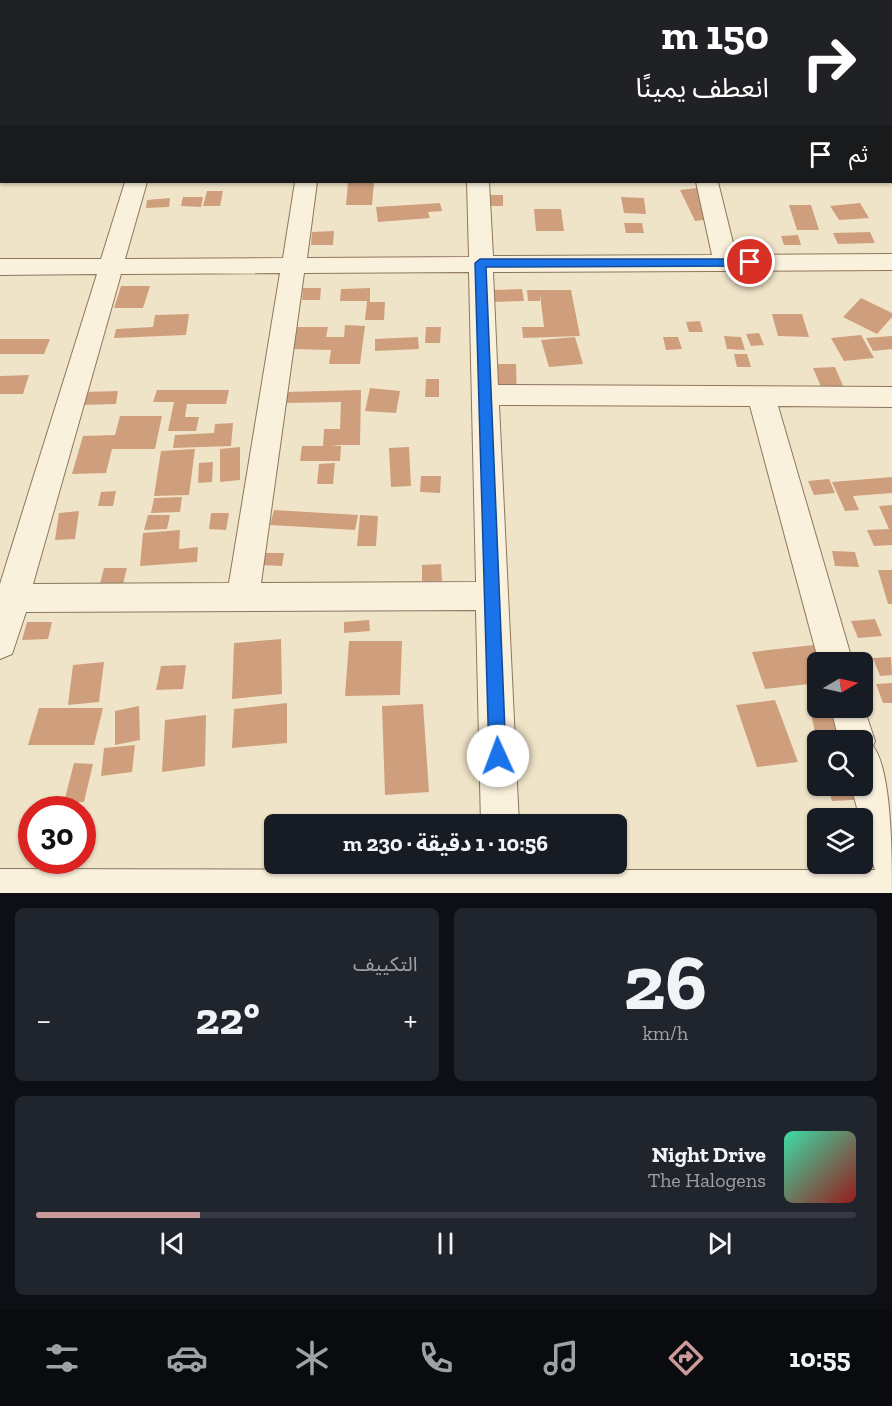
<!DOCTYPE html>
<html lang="ar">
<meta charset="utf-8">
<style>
:root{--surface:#171b24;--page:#20242c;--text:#f1f3f6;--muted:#9ea1a6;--line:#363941;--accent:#cc999b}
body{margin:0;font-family:"Zilla Slab","Noto Sans Arabic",serif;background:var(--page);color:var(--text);direction:rtl;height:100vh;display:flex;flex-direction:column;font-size:22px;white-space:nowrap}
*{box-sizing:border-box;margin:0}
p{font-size:20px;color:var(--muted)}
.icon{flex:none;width:33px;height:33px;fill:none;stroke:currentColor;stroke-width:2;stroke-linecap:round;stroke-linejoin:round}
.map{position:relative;height:893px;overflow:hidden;direction:ltr}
.side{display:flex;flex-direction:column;gap:15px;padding:15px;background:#0d0f14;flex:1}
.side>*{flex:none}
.top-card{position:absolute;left:0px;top:0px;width:892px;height:183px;box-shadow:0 2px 4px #0004;direction:rtl;background:#202124;color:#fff;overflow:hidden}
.needle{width:39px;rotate:81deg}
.buttons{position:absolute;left:807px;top:652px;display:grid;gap:12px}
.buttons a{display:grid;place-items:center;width:66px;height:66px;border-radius:9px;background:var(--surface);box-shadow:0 2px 4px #0004;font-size:30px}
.speed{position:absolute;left:18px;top:796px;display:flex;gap:12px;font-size:30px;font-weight:700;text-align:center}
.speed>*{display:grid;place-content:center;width:78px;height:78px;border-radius:50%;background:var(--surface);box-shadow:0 2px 4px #0004;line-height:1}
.speed .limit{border:9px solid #d22;background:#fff;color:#111}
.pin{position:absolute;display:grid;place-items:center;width:51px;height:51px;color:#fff;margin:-26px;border:3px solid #fff;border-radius:50%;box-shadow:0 2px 6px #0007}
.me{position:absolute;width:66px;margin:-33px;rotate:358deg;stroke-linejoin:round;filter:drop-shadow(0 0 4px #0008)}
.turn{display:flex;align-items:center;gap:21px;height:126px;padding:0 24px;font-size:27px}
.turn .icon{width:78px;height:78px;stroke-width:2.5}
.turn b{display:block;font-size:42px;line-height:51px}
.then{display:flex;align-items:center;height:57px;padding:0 24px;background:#0003;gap:12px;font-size:22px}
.big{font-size:45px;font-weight:700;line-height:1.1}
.side .tile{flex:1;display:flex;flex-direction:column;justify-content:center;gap:9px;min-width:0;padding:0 21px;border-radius:9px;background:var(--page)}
.side .dial{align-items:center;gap:0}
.dial b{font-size:78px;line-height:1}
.song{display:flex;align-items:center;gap:18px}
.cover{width:72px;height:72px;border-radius:9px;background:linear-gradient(135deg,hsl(160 70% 55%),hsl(0 70% 35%))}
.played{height:6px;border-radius:3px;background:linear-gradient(90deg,var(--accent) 20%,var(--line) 20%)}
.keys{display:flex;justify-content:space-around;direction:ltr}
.heat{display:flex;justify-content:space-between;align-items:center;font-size:33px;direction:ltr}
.side .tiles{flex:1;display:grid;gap:15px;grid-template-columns:1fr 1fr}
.tile:last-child{grid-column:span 2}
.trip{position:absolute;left:264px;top:814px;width:363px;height:60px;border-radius:9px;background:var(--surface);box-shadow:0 2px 4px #0004;font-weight:700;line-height:60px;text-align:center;direction:rtl}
.tabs{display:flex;height:96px;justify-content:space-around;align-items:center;background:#090b0e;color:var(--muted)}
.tabs .icon{width:42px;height:42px}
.tabs .active{color:var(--accent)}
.tabs b{font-size:27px;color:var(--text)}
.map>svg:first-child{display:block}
.building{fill:#cf9f7d}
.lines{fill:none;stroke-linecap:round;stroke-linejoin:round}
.minor-casing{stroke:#8d765c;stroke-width:2}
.minor{fill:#faf1dc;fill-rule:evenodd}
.route{fill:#1a73e8;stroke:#114b97;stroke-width:1.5}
</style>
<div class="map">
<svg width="892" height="893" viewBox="0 0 892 893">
<rect width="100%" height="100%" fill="#f0e4c8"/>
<!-- building -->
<g class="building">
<path d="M348,182H374L372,205H346Z"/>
<path d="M697,188L713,219L695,221L680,190Z"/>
<path d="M207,191H223L220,206H203Z"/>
<path d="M489,195H503V206H490Z"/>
<path d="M183,197H203L201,207L181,206Z"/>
<path d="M621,197L644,198L646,214L624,213Z"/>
<path d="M170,198L169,207L146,208L147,200Z"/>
<path d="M440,203L442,211L428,212L430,218L378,222L376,207Z"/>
<path d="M860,203L869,218L839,220L830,206Z"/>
<path d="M789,205H811L819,230H797Z"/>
<path d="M534,209H561L564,231H536Z"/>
<path d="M624,223H642L644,233H626Z"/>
<path d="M334,231L333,245H311L312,232Z"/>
<path d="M870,232L875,243L838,244L833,233Z"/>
<path d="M798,235L801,245H784L781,236Z"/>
<path d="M121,286H150L143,308H114Z"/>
<path d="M303,288H321L320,300H302Z"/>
<path d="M370,288V302H385L384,320H365L367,301H340L341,289Z"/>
<path d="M522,289L524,301L493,302L492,290Z"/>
<path d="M527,290H571L580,336L523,338L522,327H544L540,294V301H528Z"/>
<path d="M861,298L892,313V317L877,334L843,317Z"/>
<path d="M189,314L186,335L114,338L116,329L153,327L155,315Z"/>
<path d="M772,314H802L809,337L778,336Z"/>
<path d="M700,321L703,332H689L686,322Z"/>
<path d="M345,325L365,326L360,364H329L331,350L293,349L297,327H328L326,337H344Z"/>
<path d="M426,327H441L440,343H425Z"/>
<path d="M759,333L764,345L751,346L746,334Z"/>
<path d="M861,335L874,358L844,361L831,338Z"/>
<path d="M724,336L741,337L745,350L727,349Z"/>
<path d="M892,336V349L873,351L866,338Z"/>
<path d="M418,337L419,349L375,351V339Z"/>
<path d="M575,337L583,364L549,367L541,340Z"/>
<path d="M663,337H678L682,349L666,350Z"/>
<path d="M0,339H50L44,354H0Z"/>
<path d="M734,354H747L751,367H737Z"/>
<path d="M497,364H516L517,399H498Z"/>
<path d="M835,367L844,388L822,389L813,368Z"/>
<path d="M29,375L23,394H0V376Z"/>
<path d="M426,379H439V397H425Z"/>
<path d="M370,388L400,391L396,413L365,411Z"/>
<path d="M157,390H229L226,404H187L185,417H199L196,431H168L174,402H153Z"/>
<path d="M361,390L360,445H331L341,446L340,461H300L302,446H323L324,429H340L341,402L285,403L286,392Z"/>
<path d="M118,391L116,404L81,405L84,392Z"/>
<path d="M120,416H162L155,449H112L106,473L72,474L83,436L115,435Z"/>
<path d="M233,423L231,446L173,448L175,435L214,433L215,424Z"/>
<path d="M240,447V480L220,482V449Z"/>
<path d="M409,447L411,486L391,487L389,448Z"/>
<path d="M195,449L189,495L154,496L161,451Z"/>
<path d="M213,462L212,482L198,483L199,463Z"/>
<path d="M335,463L333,484H317L319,464Z"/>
<path d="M421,476H441L440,493L420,492Z"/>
<path d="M892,477V493L853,496L859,510L845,511L832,482Z"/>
<path d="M829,479L835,493L814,495L808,481Z"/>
<path d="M116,491L113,506H98L101,492Z"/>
<path d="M182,497L180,512L151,513L154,498Z"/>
<path d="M892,505V545L874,546L867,530L889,529L879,506Z"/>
<path d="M274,510L358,515L355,530L270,525Z"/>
<path d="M79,511L75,539L55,540L59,513Z"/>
<path d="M211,513H229L226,530L209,529Z"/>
<path d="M148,515H170L167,529L144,530Z"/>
<path d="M360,515L378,516L376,546H357Z"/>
<path d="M180,530L179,549L198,547L197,562L140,566L143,533Z"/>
<path d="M832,551L855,552L859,567L835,566Z"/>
<path d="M262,553H284L282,566L260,565Z"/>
<path d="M441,564L442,581H422V565Z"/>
<path d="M104,568H127L123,584H100Z"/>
<path d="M878,570H892V604H888Z"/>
<path d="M875,619L882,636L858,638L851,621Z"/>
<path d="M369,620L370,631L344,633V622Z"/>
<path d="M27,622H52L48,639L22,640Z"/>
<path d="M281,639L282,694L232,699L234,643Z"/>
<path d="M349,641H402L400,695L345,696Z"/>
<path d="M814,645L820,663H818V683L765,689L752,652Z"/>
<path d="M891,657L892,675L880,676L873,658Z"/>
<path d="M104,662L99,702L68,705L73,665Z"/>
<path d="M186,665L183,689L156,690L161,666Z"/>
<path d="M892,683V703H883L876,684Z"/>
<path d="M807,696L818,697V708H833L841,741H817Z"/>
<path d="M775,700L798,762L757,767L736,705Z"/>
<path d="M287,703V743L232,748L234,709Z"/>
<path d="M423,704L429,792L385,795L382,706Z"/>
<path d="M139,706L140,740L115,745V711Z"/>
<path d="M39,708H103L94,745H28Z"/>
<path d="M206,715L205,766L162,772L165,720Z"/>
<path d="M135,745L132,772L101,776L104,748Z"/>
<path d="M74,763L93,764L84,802H64Z"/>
<path d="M827,786H862L869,799L832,801Z"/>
</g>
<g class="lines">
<defs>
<g id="minor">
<path d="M186,0H204L185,2Z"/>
<rect x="462" y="0" width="18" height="2"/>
<rect x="654" y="0" width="18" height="2"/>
<path d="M811,0H829L830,2H812Z"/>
<rect x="891" y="55" width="1" height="12"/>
<rect x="891" y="133" width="1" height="14"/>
<path d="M125,182H147L125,259L283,258L295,182H317L307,258L469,257L467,182H489L493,256L712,255L696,182H718L736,255L892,254V270L493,272L498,385L892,387V407L778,406L853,663H819L750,406L499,405L519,825H481L476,610L26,612L12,654L0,659V584L97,274L0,275V259H101ZM469,272L476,582L261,583L304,273ZM280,273L229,583L33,584L121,274Z"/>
<path d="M862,702L875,741L873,746C892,770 892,858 892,893H0V869L483,870V864H521V870H875L862,827V819H860L851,786H862V741H839L831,708H862Z"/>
</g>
</defs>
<!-- minor casing -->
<use href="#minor" class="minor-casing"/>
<!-- minor -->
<use href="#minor" class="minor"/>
</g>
<!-- route -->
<path class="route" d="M480,259H750L756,262L750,266L486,267L506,756L504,762L498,764L492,762L489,756L475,263Z"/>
</svg>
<div class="buttons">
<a><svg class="needle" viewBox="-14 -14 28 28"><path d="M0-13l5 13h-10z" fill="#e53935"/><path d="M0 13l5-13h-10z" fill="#9ea1a6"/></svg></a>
<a><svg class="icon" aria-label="search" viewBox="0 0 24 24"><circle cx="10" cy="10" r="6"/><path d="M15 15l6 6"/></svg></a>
<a><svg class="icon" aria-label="layers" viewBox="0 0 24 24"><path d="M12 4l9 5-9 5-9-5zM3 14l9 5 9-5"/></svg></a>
</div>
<div class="speed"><div class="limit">30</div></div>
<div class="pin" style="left:750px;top:262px;background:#d93025"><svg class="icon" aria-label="arrive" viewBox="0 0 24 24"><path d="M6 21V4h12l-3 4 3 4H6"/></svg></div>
<svg class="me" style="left:498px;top:756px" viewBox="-20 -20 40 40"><circle r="19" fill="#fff"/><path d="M0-13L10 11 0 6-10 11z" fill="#1a73e8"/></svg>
<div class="trip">10:56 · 1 دقيقة · 230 m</div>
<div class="top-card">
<div class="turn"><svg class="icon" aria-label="right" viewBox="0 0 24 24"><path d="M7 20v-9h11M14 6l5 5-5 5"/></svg><div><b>150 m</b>انعطف يمينًا</div></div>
<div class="then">ثم<svg class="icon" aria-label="arrive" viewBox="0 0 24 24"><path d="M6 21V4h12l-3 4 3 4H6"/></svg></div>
</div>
</div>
<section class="side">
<div class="tiles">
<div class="tile dial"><b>26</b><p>km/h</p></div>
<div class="tile"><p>التكييف</p>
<div class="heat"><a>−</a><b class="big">22°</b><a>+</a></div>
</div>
<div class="tile">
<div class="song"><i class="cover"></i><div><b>Night Drive</b><p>The Halogens</p></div></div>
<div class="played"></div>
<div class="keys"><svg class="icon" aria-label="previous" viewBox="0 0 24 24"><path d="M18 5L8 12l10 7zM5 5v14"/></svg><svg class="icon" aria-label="pause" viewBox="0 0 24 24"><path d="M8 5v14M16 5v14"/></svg><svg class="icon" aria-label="next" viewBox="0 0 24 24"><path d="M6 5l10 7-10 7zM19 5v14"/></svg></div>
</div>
</div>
</section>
<nav class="tabs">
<b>10:55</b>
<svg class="icon active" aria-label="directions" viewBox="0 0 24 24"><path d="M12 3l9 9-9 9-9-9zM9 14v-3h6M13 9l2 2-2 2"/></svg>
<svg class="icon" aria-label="music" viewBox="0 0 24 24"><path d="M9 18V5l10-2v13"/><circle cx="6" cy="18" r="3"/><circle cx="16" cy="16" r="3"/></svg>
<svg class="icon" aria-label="phone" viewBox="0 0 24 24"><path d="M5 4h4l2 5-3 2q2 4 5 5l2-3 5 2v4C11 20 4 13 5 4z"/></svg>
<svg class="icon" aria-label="climate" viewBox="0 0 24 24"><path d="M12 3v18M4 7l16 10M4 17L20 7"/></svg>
<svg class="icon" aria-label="car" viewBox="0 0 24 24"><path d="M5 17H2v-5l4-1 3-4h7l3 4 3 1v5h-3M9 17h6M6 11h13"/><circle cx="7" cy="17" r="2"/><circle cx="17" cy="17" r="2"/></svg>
<svg class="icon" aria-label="filters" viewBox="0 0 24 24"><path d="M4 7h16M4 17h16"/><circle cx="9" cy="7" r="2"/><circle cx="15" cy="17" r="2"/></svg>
</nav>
